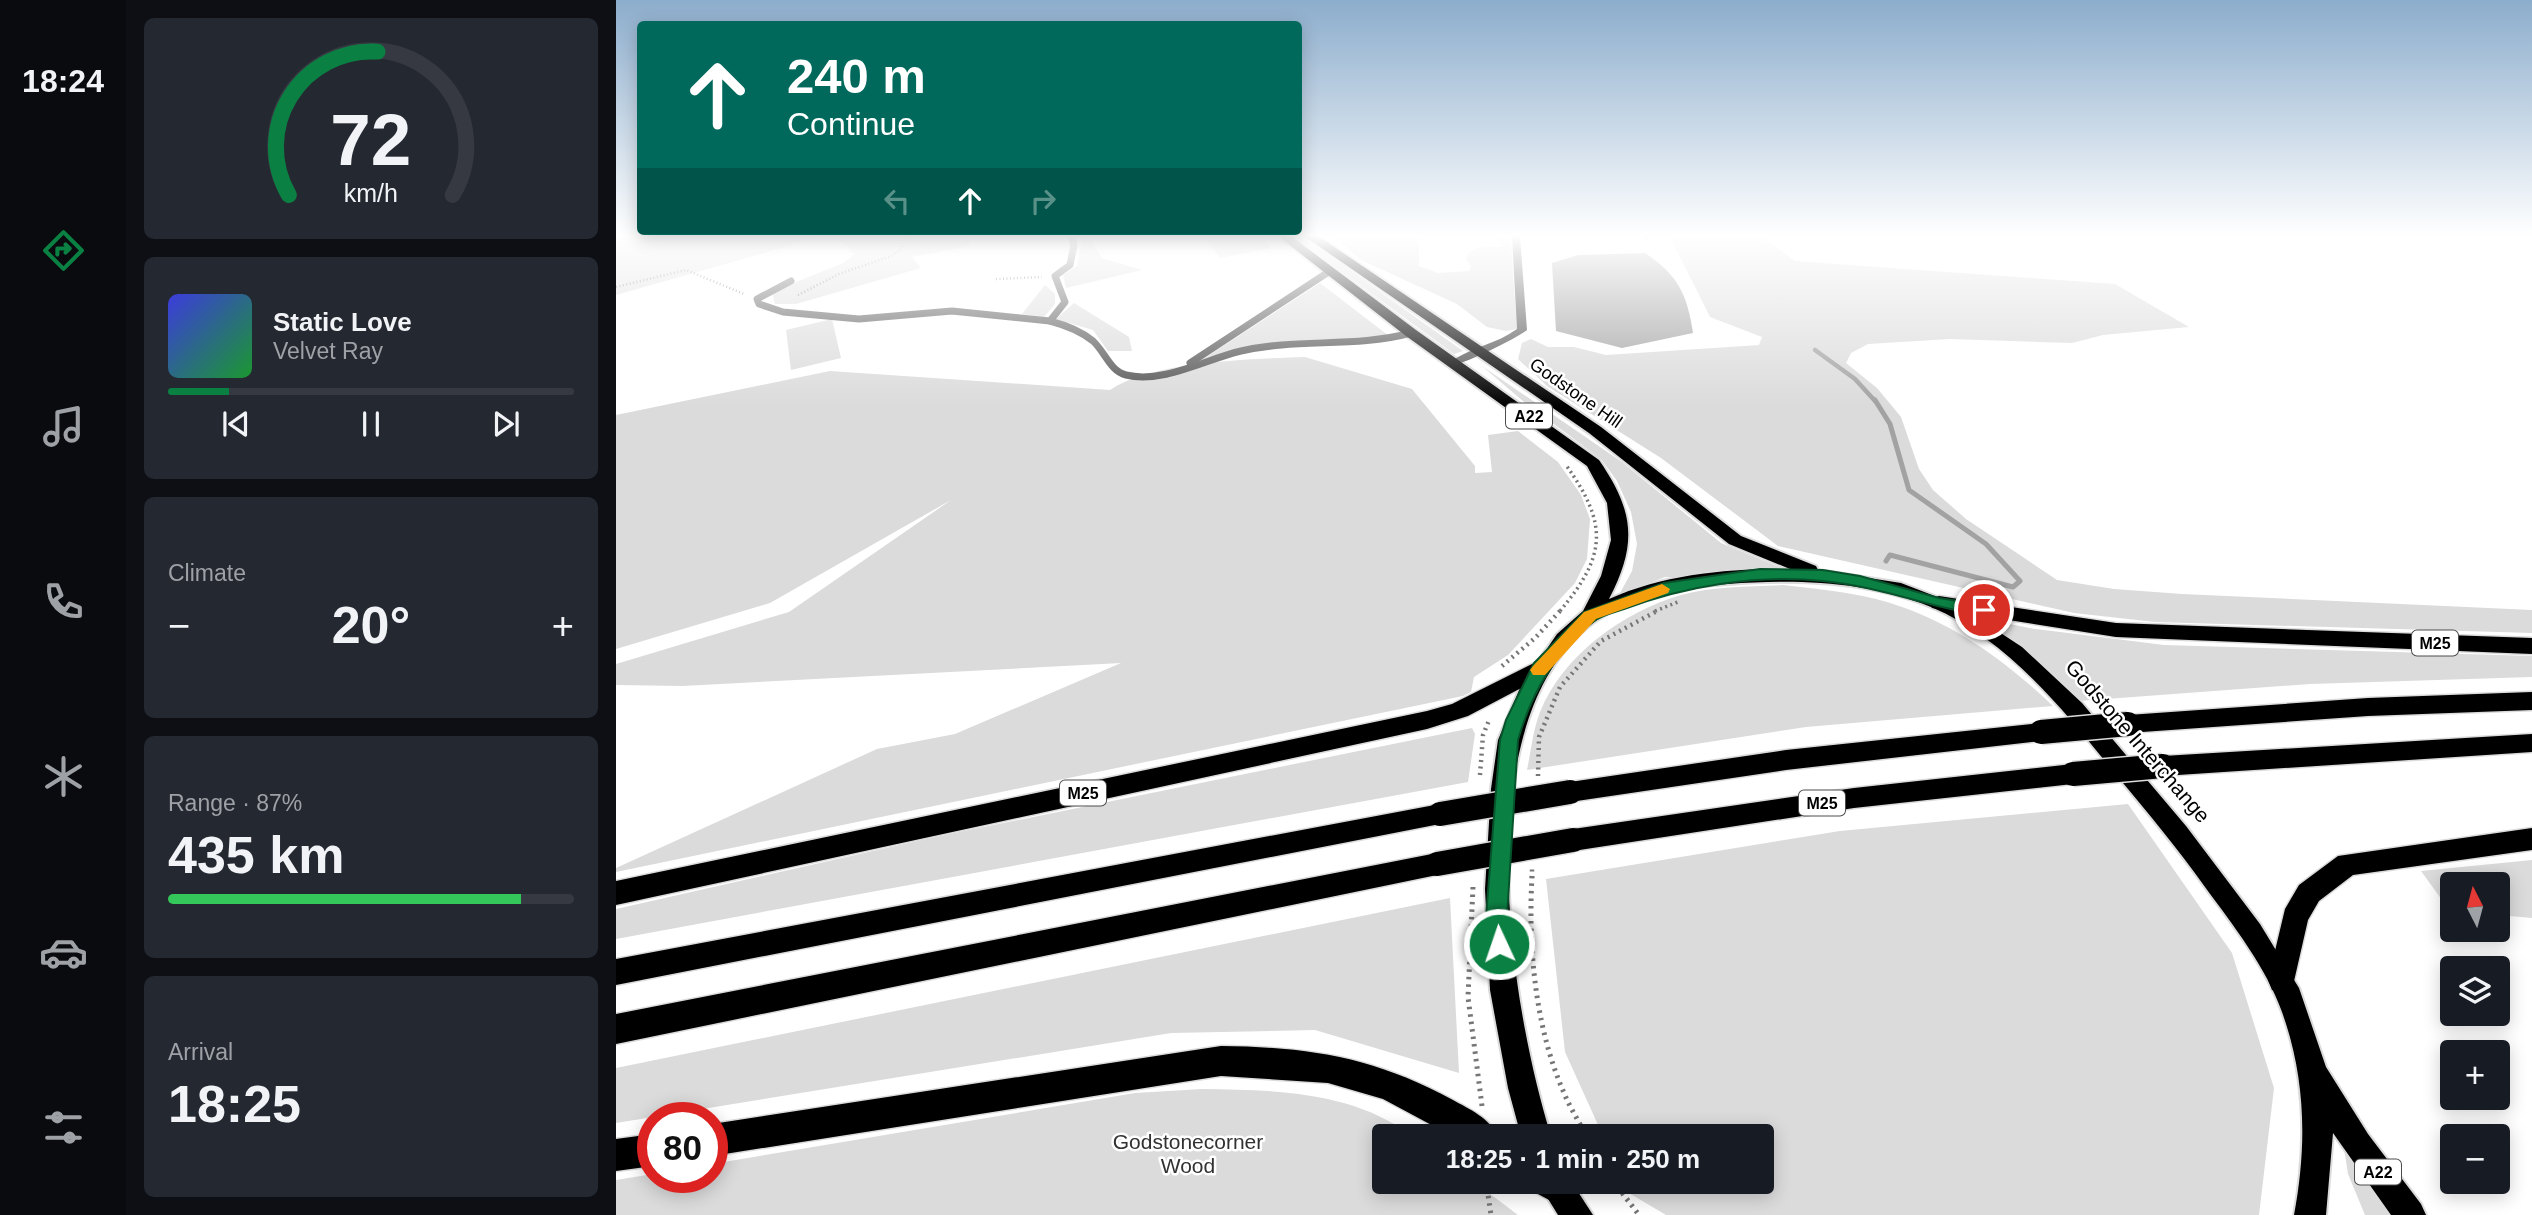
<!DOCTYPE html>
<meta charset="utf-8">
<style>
:root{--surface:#171b24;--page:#242831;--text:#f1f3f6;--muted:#9ea1a6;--line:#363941;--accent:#0b8043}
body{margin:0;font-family:Helvetica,sans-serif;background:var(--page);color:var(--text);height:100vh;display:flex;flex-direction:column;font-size:26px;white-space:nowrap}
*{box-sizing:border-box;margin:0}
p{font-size:23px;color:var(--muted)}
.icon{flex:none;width:38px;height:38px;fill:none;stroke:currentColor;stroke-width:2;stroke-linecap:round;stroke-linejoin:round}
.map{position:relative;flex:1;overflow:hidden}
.side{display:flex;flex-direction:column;gap:18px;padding:18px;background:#0d0f14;width:490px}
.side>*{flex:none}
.guide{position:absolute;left:21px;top:21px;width:665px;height:214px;border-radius:7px;box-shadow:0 4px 18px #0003;background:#00695c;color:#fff;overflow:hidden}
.needle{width:46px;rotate:354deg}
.tools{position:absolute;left:1824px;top:872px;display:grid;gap:14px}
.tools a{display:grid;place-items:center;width:70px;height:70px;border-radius:7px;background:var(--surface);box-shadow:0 4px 18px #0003;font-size:35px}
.speed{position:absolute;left:21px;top:1102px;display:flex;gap:14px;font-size:35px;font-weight:700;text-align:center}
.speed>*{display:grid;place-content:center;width:91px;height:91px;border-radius:50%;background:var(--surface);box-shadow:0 4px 18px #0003;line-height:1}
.speed .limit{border:10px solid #d22;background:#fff;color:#111}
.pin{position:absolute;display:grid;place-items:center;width:60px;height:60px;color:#fff;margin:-30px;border:4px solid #fff;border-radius:50%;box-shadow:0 2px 7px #0007}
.me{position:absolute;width:77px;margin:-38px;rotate:357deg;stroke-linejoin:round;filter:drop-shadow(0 0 5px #0008)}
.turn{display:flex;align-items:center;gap:24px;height:147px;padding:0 35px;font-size:32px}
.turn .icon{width:91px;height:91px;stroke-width:2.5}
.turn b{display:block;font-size:49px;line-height:60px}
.lanes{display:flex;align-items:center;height:66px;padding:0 35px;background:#0003;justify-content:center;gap:35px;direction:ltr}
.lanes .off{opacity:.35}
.big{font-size:52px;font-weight:700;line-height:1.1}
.side .widget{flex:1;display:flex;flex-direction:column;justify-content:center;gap:10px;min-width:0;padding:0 24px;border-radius:10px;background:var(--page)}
.side .dial{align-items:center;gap:0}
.dial svg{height:182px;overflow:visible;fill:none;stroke:var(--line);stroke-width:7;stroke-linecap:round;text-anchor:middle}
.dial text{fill:var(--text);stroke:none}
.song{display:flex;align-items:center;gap:21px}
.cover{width:84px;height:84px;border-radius:10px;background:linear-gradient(135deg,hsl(240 70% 55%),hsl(130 70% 35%))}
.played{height:7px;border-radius:4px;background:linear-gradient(90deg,var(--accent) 15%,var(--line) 15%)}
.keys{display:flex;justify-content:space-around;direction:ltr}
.heat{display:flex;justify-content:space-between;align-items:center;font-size:38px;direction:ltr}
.charge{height:10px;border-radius:5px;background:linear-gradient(90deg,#34c759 87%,var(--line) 0)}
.trip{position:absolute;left:756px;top:1124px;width:402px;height:70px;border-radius:7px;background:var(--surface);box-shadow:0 4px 18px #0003;font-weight:700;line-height:70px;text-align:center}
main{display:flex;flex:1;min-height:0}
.tabs{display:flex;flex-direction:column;width:126px;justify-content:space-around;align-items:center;background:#090b0e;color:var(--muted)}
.tabs .icon{width:49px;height:49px}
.tabs .current{color:var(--accent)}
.tabs b{font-size:32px;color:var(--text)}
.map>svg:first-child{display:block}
.green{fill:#dbdbdb}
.water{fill:#a2a2a2}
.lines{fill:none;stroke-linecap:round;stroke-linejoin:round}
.stream-far1{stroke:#a2a2a2;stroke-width:4.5}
.stream{stroke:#a2a2a2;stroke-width:5}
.trunk-casing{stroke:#dbdbdb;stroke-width:4}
.motorway-casing{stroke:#dbdbdb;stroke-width:3}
.path-far3{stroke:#767676;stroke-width:2.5;stroke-dasharray:1 2.5;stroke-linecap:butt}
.path-far2{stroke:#767676;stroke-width:3.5;stroke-dasharray:2 3.5;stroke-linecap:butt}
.path-far1{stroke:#767676;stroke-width:4.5;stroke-dasharray:2 4.5;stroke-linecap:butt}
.path{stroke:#767676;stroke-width:5;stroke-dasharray:2.5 5;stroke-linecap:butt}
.service{stroke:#545454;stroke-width:7}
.minor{fill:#545454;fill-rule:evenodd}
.trunk{fill:#000;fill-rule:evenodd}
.motorway{fill:#000;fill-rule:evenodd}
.motorway-bridge-casing{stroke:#dbdbdb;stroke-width:27;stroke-linecap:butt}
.motorway-bridge{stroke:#000;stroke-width:24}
.route{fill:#0b8043;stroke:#07532c;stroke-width:2}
.slow{fill:#f59e0b}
.labels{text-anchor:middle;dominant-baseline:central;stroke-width:5;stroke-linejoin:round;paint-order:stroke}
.shield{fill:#fff;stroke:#4c4c4c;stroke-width:2}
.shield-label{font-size:16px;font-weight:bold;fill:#000}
.street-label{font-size:18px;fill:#000;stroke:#fff}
.near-street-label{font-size:21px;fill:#000;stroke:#fff}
.near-park-label{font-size:21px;fill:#323232;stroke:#fff}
</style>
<main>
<nav class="tabs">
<b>18:24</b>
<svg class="icon current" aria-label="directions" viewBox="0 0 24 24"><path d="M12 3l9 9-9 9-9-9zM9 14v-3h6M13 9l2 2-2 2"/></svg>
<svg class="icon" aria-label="music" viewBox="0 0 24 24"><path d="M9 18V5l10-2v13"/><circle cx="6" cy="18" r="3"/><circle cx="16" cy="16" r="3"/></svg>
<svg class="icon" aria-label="phone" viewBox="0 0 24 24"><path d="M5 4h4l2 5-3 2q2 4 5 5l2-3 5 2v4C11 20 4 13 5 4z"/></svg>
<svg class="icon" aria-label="climate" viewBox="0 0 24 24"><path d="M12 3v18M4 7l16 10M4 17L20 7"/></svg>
<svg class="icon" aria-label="car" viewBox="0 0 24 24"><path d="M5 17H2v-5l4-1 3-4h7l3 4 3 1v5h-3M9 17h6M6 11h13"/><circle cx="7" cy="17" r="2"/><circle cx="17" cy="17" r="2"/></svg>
<svg class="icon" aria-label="filters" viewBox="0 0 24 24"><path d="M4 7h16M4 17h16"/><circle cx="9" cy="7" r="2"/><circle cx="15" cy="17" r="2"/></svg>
</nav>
<section class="side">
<div class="widget dial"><svg viewBox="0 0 100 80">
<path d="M14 69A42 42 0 1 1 86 69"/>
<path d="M14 69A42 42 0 0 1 53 6" stroke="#0b8043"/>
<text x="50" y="56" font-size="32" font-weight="700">72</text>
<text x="50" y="72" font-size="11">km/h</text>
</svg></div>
<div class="widget">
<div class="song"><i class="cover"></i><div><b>Static Love</b><p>Velvet Ray</p></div></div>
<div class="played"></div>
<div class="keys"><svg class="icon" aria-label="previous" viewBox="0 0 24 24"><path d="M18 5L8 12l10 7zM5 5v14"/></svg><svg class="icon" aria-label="pause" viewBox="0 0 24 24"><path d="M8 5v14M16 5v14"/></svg><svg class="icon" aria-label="next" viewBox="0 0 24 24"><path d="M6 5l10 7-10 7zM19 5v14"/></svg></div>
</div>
<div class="widget"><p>Climate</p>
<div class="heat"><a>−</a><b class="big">20°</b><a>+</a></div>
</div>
<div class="widget"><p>Range · 87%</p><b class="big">435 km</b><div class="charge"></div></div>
<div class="widget"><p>Arrival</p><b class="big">18:25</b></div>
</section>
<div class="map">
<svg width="1916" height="1215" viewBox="0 0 1916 1215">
<rect width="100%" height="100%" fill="#fff"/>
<!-- green -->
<g class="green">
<path d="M0,236H208L0,295Z"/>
<path d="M219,236H352L354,246L296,257L305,268L180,304H159L156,292L227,263L239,254Z"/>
<path d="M472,236L486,258L526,270L450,288L447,275L461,266L466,241Z"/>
<path d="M588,236H643L655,248L604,258Z"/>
<path d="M677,236H686L847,351L838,354Z"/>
<path d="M717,236H803V266L822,273L853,271L855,267L850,258C857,244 872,247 885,247L884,236H888L895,243L901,329L890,331L871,327L841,304L745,260Z"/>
<path d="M911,236H1145L1179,261L1499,284L1573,327L1487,335L1456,343L1334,339L1252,344L1235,353L1230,363L1261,388L1285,417L1303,469L1317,490L1350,519L1441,580L1498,589L1566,594L1916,610V633L1539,622L1458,613L1162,546L1045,458L931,386L902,359L906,343L915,339L932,347H958L990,355L1143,345L1146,337L1094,317L1054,237Z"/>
<path d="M704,283L773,336L741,340L634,345L584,361Z"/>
<path d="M429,285L439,294V304L428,317L406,314Z"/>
<path d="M458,303L513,337L516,351H492L477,330L440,319Z"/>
<path d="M216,319L225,358L175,370L170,330Z"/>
<path d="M689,357L796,389L859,466V473L876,472L872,435L902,431L942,462L965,495L974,519L971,559L959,583L892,655L858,677L855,692L847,696L0,872V868L261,749L339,734L505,663L66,686L0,685V664L173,612L335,500L154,603L0,649V415L214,371L494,390C536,361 637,359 689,357Z"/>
<path d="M866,366L1006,462L1105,543L1168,569L1076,578L1049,577L1003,595L1016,571L1021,544L1015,512L1001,481L985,459L908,402Z"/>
<path d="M1167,585C1208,590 1250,593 1289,608C1346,629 1394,665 1437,706L1190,727L911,770C915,751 917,730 924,712C947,655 1007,612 1065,595C1097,586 1133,587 1167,585Z"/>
<path d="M1355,616L1413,628L1548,645L1916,656V677L1694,684L1463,701L1409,650Z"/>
<path d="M856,728L859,734L852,782L0,939V909L328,835Z"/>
<path d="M1512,804L1616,953L1658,1088L1643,1215H1050L1013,1193L1008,1181H1146V1136H987L949,1052L930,879L1224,831Z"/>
<path d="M1916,860V918L1881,915V884H1836L1834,911L1805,871Z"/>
<path d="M834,898L843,1073L699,1030L555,1033L0,1123V1068Z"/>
<path d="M586,1089C658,1090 737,1091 796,1136H768V1181H857L902,1215H0V1180L37,1174V1178H96V1164L519,1093Z"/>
<path d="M1728,1148L1736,1151L1775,1215H1749L1732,1174Z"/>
</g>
<!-- water -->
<path class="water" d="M1029,253C1062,275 1071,294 1077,333L1006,348L940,331L936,263L962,255Z"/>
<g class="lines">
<!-- stream-far1 -->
<g class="stream-far1">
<path d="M1028,236L1030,238"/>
<path d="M1199,350L1239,379L1260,402"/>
</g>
<!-- stream -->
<path class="stream" d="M1259,400L1274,424L1293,490L1370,544L1404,581L1397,587L1274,555L1270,561"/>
<defs>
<g id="trunk">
<path d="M662,236H675L800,330L983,460C1018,511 1022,543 993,599C1048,574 1114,568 1174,569L1113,544L973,433L688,236H702L985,427L1125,536L1200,566L1202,570L1285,583L1342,605L1406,647L1466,703L1570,826L1644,924L1683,988L1710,1067L1752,1134L1805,1204L1810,1215H1775L1717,1133L1710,1215H1678C1691,1146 1690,1079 1666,1012C1650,967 1617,925 1589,887C1562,849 1532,813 1502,777C1450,713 1393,640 1315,607C1251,581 1180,579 1112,584C1064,587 1003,598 966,632C852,737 894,1003 935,1136H905L892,1088L874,990L869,889L875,789L882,740L904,688L941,634L967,611L985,576L995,540L991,503L971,466L790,336Z"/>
<path d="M921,1181H955L977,1215H942Z"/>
</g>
<g id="motorway">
<path d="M1323,596L1500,623L1916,638V654L1500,637L1316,608L1313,603L1316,598Z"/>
<path d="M924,660L932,662L935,668L932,674L852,716L811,729L0,905V881L811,711L836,704Z"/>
<path d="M1916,692V710L1752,716L1512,733L1504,730L1500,724L1504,718L1512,715L1752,698Z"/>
<path d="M1425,723L1433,726L1437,732L1433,738L1425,741L1170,770L954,802L945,799L942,792L945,785L954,782L1170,750Z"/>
<path d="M1916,734V752L1547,776L1538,773L1535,766L1538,759L1547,756Z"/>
<path d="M1457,764L1466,767L1469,774L1466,781L1457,784L1238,808L957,851L948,848L944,840L948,832L957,829L1238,788Z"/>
<path d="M824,804L833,807L837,814L833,821L824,824L0,985V959Z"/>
<path d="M1916,828V850L1737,875L1703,901L1692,920L1676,990L1666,994L1656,990L1652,980L1669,909L1683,885L1722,856Z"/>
<path d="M821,853L830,856L834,864L830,872L821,875L0,1044V1014Z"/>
<path d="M605,1046C693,1047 758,1057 837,1100C853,1109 874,1118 881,1136H836L767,1099L712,1083L605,1076L96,1156V1124Z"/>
<path d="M37,1134V1166L0,1171V1139Z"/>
<path d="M915,1181H952L954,1185L949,1197L937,1202L920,1193Z"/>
</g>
</defs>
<!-- trunk casing -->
<use href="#trunk" class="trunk-casing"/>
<!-- motorway casing -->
<use href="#motorway" class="motorway-casing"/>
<!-- path-far3 -->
<g class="path-far3">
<path d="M380,279L426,277"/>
<path d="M0,287L70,270L128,294"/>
<path d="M182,295L223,274L275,256L285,249L290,236"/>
<path d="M949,388L963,397"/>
</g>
<!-- path-far2 -->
<g class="path-far2">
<path d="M944,611C991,555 992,524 950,465"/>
<path d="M1039,611L1062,602"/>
</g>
<!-- path-far1 -->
<g class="path-far1">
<path d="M886,666L919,638L945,610"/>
<path d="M864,775L867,735L874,718"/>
<path d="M922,776L923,737L944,687L985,641L1043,610"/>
<path d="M916,878V867"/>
</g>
<!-- path -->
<g class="path">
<path d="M916,876C912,947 919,1027 948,1093C954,1108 963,1121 970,1136"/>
<path d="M857,887L852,997L866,1106"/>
<path d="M870,1181L875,1215"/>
<path d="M997,1181L1023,1215"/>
</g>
<!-- service -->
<g class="service">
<path d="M455,236L458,245L454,265L439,276L449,302L434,321C449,325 465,331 477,341C489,352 494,371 510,375C547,384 590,359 625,351C681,338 739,348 795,333"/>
<path d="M175,281L141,299L143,304L167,312L243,319L336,311L434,321"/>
<path d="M574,363L714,271"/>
</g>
<!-- minor -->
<path class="minor" d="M896,236H904L911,330C904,337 842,367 834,366V362C855,347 881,344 901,329Z"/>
<!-- trunk -->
<use href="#trunk" class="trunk"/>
<!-- motorway -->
<use href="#motorway" class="motorway"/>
<defs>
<g id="motorway-bridge">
<path d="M1425,732L1512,724"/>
<path d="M1457,774L1547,766"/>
<path d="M824,814L954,792"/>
<path d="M821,864L957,840"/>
</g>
</defs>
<!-- motorway-bridge casing -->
<use href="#motorway-bridge" class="motorway-bridge-casing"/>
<!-- motorway-bridge -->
<use href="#motorway-bridge" class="motorway-bridge"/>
</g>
<!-- sky -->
<linearGradient id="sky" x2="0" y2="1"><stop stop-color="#8cadcc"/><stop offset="0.58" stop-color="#fff"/><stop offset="1" stop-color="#fff" stop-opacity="0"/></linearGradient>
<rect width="1916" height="406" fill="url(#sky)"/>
<!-- route -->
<path class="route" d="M1144,569L1207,570L1244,576L1323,598L1368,605L1376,610L1368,616C1314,607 1261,586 1207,581C1140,574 1070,586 1008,609C999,612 986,615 978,621C940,650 915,694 902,740L891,917L894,944L891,951L883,954L875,951L870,917L884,740L890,720L918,663L968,612L1048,583Z"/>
<!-- slow -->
<path class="slow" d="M1046,584L1054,589L1052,593L980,619L929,675H917L914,670L917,666L968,612Z"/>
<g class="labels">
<!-- shield labels -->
<g class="shield">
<rect x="890" y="403.5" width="46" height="25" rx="5"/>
<rect x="1796" y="630.5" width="46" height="25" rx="5"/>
<rect x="444" y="780.5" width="46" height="25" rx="5"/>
<rect x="1183" y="790.5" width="46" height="25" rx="5"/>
<rect x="1739" y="1159.5" width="46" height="25" rx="5"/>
</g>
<g class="shield-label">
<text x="913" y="416">A22</text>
<text x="1819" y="643">M25</text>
<text x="467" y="793">M25</text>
<text x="1206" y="803">M25</text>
<text x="1762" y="1172">A22</text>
</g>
<!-- street labels -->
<g class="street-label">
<text transform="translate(960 393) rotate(35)">Godstone Hill</text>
</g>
<!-- near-street labels -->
<g class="near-street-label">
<text transform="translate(1522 741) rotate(49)">Godstone Interchange</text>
</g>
<!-- near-park labels -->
<g class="near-park-label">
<text x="572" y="1141">Godstonecorner<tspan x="572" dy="24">Wood</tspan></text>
</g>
</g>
</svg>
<div class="tools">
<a><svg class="needle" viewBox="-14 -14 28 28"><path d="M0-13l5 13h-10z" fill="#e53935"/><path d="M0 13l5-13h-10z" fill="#9ea1a6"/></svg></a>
<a><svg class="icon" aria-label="layers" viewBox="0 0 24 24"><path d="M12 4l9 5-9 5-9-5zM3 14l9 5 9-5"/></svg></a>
<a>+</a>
<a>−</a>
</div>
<div class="speed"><div class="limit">80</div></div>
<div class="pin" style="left:1368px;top:610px;background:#d93025"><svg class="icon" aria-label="arrive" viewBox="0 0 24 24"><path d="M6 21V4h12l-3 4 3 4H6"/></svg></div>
<svg class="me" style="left:883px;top:944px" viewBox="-20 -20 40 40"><circle r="17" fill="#0b8043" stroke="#fff" stroke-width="3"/><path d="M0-11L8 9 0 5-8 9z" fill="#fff"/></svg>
<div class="trip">18:25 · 1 min · 250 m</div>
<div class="guide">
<div class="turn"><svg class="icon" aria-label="ahead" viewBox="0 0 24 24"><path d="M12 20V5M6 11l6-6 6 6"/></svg><div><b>240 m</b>Continue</div></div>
<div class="lanes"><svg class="icon off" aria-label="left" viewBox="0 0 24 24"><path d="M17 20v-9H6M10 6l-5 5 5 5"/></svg><svg class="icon" aria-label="ahead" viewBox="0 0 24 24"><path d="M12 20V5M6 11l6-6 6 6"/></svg><svg class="icon off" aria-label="right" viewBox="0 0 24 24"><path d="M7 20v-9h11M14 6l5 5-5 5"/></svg></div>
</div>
</div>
</main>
